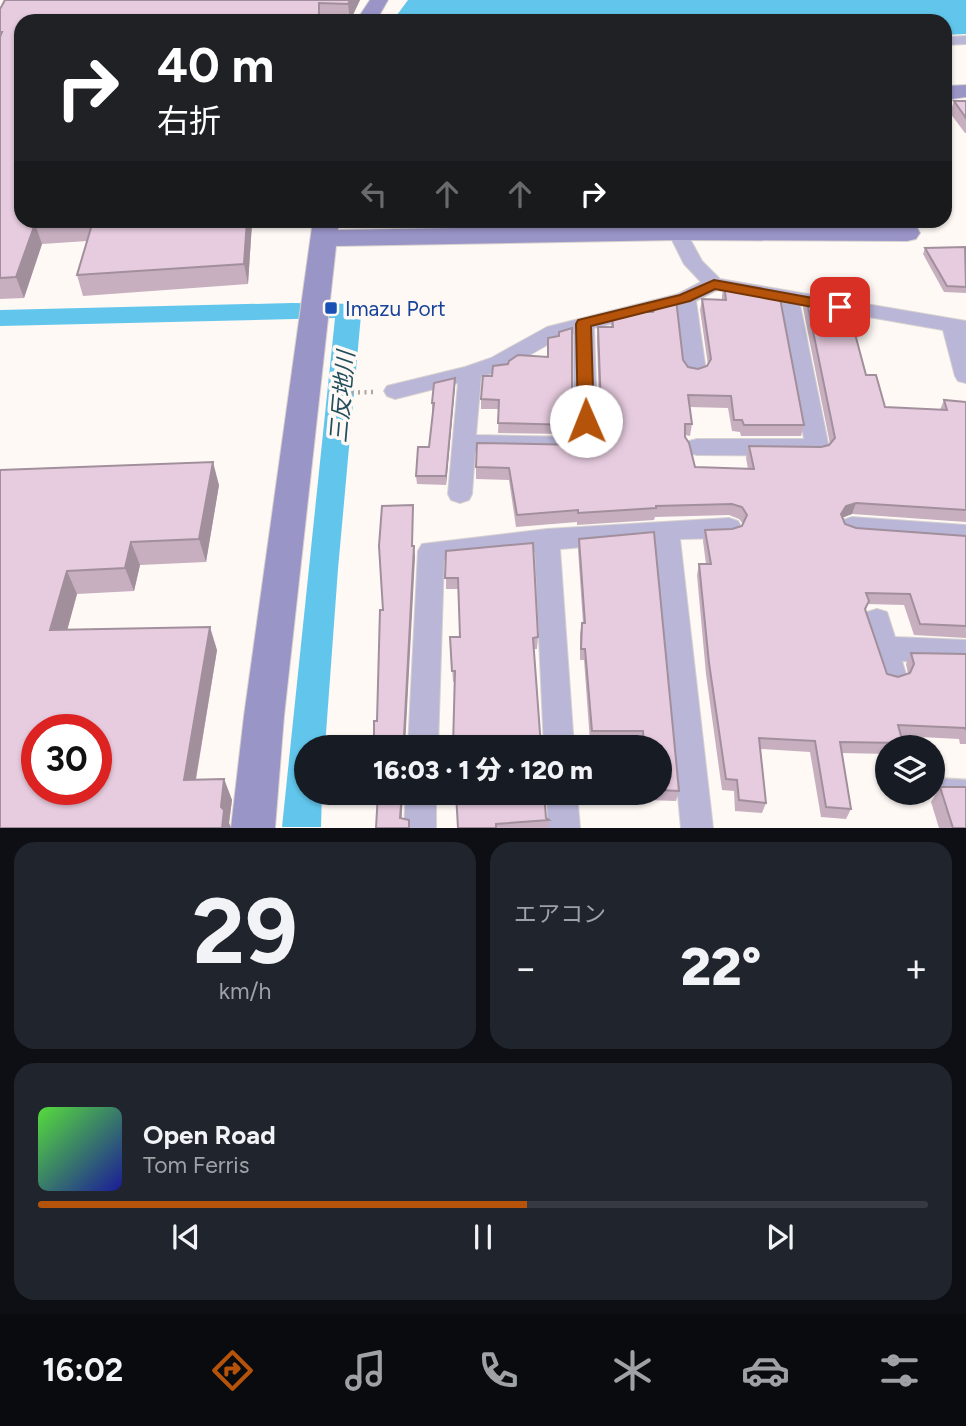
<!DOCTYPE html>
<html lang="ja">
<meta charset="utf-8">
<style>
:root{--surface:#171b24;--page:#20242c;--text:#f1f3f6;--muted:#9ea1a6;--line:#363941;--accent:#b45309}
body{margin:0;font-family:Figtree,"Noto Sans JP",sans-serif;background:var(--page);color:var(--text);height:100vh;display:flex;flex-direction:column;font-size:26px;white-space:nowrap}
*{box-sizing:border-box;margin:0}
p{font-size:23px;color:var(--muted)}
.icon{flex:none;width:38px;height:38px;fill:none;stroke:currentColor;stroke-width:2;stroke-linecap:round;stroke-linejoin:round}
.map{position:relative;height:828px;overflow:hidden}
.side{display:flex;flex-direction:column;gap:14px;padding:14px;background:#0d0f14;flex:1}
.side>*{flex:none}
.hud{position:absolute;left:14px;top:14px;width:938px;height:214px;border-radius:21px;box-shadow:0 2px 5px #0004;background:#202124;color:#fff;overflow:hidden}
.fabs{position:absolute;left:875px;top:735px;display:grid;gap:14px}
.fabs a{display:grid;place-items:center;width:70px;height:70px;border-radius:50%;background:var(--surface);box-shadow:0 2px 5px #0004;font-size:35px}
.speed{position:absolute;left:21px;top:714px;display:flex;gap:14px;font-size:35px;font-weight:700;text-align:center}
.speed>*{display:grid;place-content:center;width:91px;height:91px;border-radius:50%;background:var(--surface);box-shadow:0 2px 5px #0004;line-height:1}
.speed .limit{border:10px solid #d22;background:#fff;color:#111}
.pin{position:absolute;display:grid;place-items:center;width:60px;height:60px;color:#fff;margin:-30px;border-radius:14px;box-shadow:0 4px 10px #0006}
.me{position:absolute;width:77px;margin:-38px;rotate:359deg;stroke-linejoin:round;filter:drop-shadow(0 0 5px #0008)}
.turn{display:flex;align-items:center;gap:24px;height:147px;padding:0 28px;font-size:32px}
.turn .icon{width:91px;height:91px;stroke-width:2.5}
.turn b{display:block;font-size:49px;line-height:60px}
.lanes{display:flex;align-items:center;height:66px;padding:0 28px;background:#0003;justify-content:center;gap:35px;direction:ltr}
.lanes .off{opacity:.35}
.big{font-size:52px;font-weight:800;line-height:1.1}
.side .tile{flex:1;display:flex;flex-direction:column;justify-content:center;gap:10px;min-width:0;padding:0 24px;border-radius:21px;background:var(--page)}
.side .dial{align-items:center;gap:0}
.dial b{font-size:91px;line-height:1}
.song{display:flex;align-items:center;gap:21px}
.cover{width:84px;height:84px;border-radius:10px;background:linear-gradient(135deg,hsl(110 70% 55%),hsl(240 70% 35%))}
.played{height:7px;border-radius:4px;background:linear-gradient(90deg,var(--accent) 55%,var(--line) 55%)}
.keys{display:flex;justify-content:space-around;direction:ltr}
.heat{display:flex;justify-content:space-between;align-items:center;font-size:38px;direction:ltr}
.side .tiles{flex:1;display:grid;gap:14px;grid-template-columns:1fr 1fr}
.tile:last-child{grid-column:span 2}
.trip{position:absolute;left:294px;top:735px;width:378px;height:70px;border-radius:35px;background:var(--surface);box-shadow:0 2px 5px #0004;font-weight:800;line-height:70px;text-align:center}
.tab-bar{display:flex;height:112px;justify-content:space-around;align-items:center;background:#090b0e;color:var(--muted)}
.tab-bar .icon{width:49px;height:49px}
.tab-bar .active{color:var(--accent)}
.tab-bar b{font-size:32px;color:var(--text)}
.map>svg:first-child{display:block}
.water{fill:#62c6ec}
.lines{fill:none;stroke-linecap:round;stroke-linejoin:round}
.lane-casing{stroke:#d8d2ce;stroke-width:3}
.street-casing{stroke:#d8d2ce;stroke-width:2}
.secondary-casing{stroke:#d8d2ce;stroke-width:2}
.path{stroke:#aca5a0;stroke-width:4.5;stroke-dasharray:2 4.5;stroke-linecap:butt}
.lane{fill:#b9b6d8;fill-rule:evenodd}
.street{fill:#b9b6d8;fill-rule:evenodd}
.secondary{fill:#9a95c7;fill-rule:evenodd}
.wall{fill:#c7afc0}
.shaded-wall{fill:#a28f9c}
.building{fill:#e7ccdf;stroke:#a28f9c;stroke-width:2;fill-rule:evenodd}
.route{fill:#b45309;stroke:#753606;stroke-width:2}
.transit-dot{fill:#1a4fb4;stroke:#fef9f5;stroke-width:2.5}
.labels{text-anchor:middle;dominant-baseline:central;stroke-width:7;stroke-linejoin:round;paint-order:stroke}
.transit-label{font-size:21px;fill:#164399;stroke:#fef9f5;text-anchor:start}
.water-label{font-size:23px;font-style:italic;fill:#234e5e;stroke:#fef9f5}
</style>
<div class="map">
<svg width="966" height="828" viewBox="0 0 966 828">
<rect width="100%" height="100%" fill="#fef9f5"/>
<!-- water -->
<g class="water">
<path d="M408,0H966V34L945,35V21H420L394,19Z"/>
<path d="M292,303L362,304L338,569L325,747H306V793H322L321,827H282L335,318L0,326V310Z"/>
</g>
<g class="lines">
<defs>
<path id="lane" d="M933,778L966,780V794L933,792Z"/>
<g id="street">
<path d="M966,36V44L945,45V37Z"/>
<path d="M677,226L684,228L702,261L720,279L966,321V383L958,381L955,376L943,330L800,305L829,448L825,454L817,456L697,455L689,453L685,447L689,441L697,439H804L779,302L717,290L696,301L706,371L703,376L695,378L687,376L684,371L676,307L594,328L598,446L594,452L586,454L475,452L472,494L469,500L460,503L451,500L448,494L458,383L395,399L387,396L384,391L387,386L465,367L491,358L547,327L678,294L701,282L684,264L668,232ZM574,334V437L476,435L481,377L507,368L561,337Z"/>
<path d="M852,517L966,525V545L852,537L843,534L839,527L843,520Z"/>
<path d="M729,518L738,521L742,528L738,535L729,538L680,539L713,828H681L654,541L560,549L574,747H544L535,552L444,560L438,747H408L418,551L422,544L547,529Z"/>
<path d="M877,609L887,612L895,637L966,640V664L902,661L906,674L902,683L892,686L882,683L863,620L867,612Z"/>
<path d="M406,793H436V828H404Z"/>
<path d="M547,793H577L580,828H548Z"/>
</g>
<g id="secondary">
<path d="M370,0H388L376,21H356Z"/>
<path d="M966,85V97L945,100V86Z"/>
<path d="M313,220H339L338,230L677,224L890,225L887,220H913L920,233L916,239L907,241L677,240L336,246L284,716L275,828H231L244,716Z"/>
</g>
</defs>
<!-- lane casing -->
<use href="#lane" class="lane-casing"/>
<!-- street casing -->
<use href="#street" class="street-casing"/>
<!-- secondary casing -->
<use href="#secondary" class="secondary-casing"/>
<!-- path -->
<path class="path" d="M332,393L376,392"/>
<!-- lane -->
<use href="#lane" class="lane"/>
<!-- street -->
<use href="#street" class="street"/>
<!-- secondary -->
<use href="#secondary" class="secondary"/>
</g>
<!-- wall -->
<g class="wall">
<path d="M3,0H360L350,21H21V220L309,221L252,223L248,284L83,296L77,275L87,241L42,244L24,298L0,299V9L4,1Z"/>
<path d="M954,101H966V133H965L950,113Z"/>
<path d="M925,248H966V293L944,292L923,254Z"/>
<path d="M724,284L804,425L801,436H741L740,432L732,431L728,408L689,407L692,424L690,436L685,435L695,467L748,469L746,458L749,446L821,447L830,444L803,308L806,297L866,375L885,407L940,410L944,400L966,402V522L852,514L842,517L845,524L856,528L966,536V638L914,635L904,605L867,604L865,609L887,674L898,677L908,674L906,664L911,653L966,654V744H960L959,739L901,736L903,743L901,747H887V754L842,753L851,809L846,819L821,817L810,752L760,749L766,803L762,813L735,811L734,791L722,790L706,674L697,575L699,564H706L703,541L705,530L732,529L742,526L743,524L739,519L729,515L655,517L654,520L577,525V522L516,527L509,480L476,479V467L587,445L597,442L600,437L597,338L598,327H611L612,315L683,360L688,367L698,369L708,365L700,310L702,299L722,300V295Z"/>
<path d="M492,376L572,425L571,434L498,433L499,409H481V399Z"/>
<path d="M455,378V386L446,485L417,484L416,476L429,447L433,412H432V403Z"/>
<path d="M0,470L219,485L206,562L140,565L134,591L77,594L67,630L217,650L196,780L224,779L232,800L229,823L231,828H0Z"/>
<path d="M579,539L679,791L676,801L646,800L645,793H660V747H641V742H590L584,660H580V634L582,623H583L578,550Z"/>
<path d="M446,551L538,637L537,649H533L453,682L450,637H460L458,589H446Z"/>
<path d="M940,787L966,828H939L931,802Z"/>
<path d="M546,818L549,820L548,828H458Z"/>
</g>
<!-- shaded-wall -->
<g class="shaded-wall">
<path d="M350,0H360L350,21L348,4Z"/>
<path d="M247,220H251L252,223L248,284L244,264Z"/>
<path d="M35,224L42,244L24,298L16,277Z"/>
<path d="M455,378V386L446,485V476Z"/>
<path d="M213,462L219,485L206,562L199,539Z"/>
<path d="M856,503L852,514L842,518L841,514L846,506Z"/>
<path d="M413,505V557L412,546Z"/>
<path d="M131,542L140,565L134,591L125,568Z"/>
<path d="M414,546L415,557L405,747L404,736Z"/>
<path d="M67,571L77,594L61,653L50,630Z"/>
<path d="M210,627L217,650L192,801L184,780Z"/>
<path d="M224,779L232,800L229,823L231,828H222L221,807Z"/>
<path d="M402,793H403L401,828L400,818Z"/>
</g>
<!-- building -->
<g class="building">
<path d="M5,0H350L348,4L319,3V21H21V220H247L244,264L77,275L93,221L35,224L16,277L0,278V37L2,32H0V9Z"/>
<path d="M954,101H966V118Z"/>
<path d="M965,247L966,287L947,286L925,248Z"/>
<path d="M724,284L779,293L804,425H744L742,420H734L731,396L688,395L692,424H685V437L689,443L695,467L754,469L749,446L821,447L829,445L835,438L806,297L847,304L866,375H876L885,407L947,410L944,400L966,402V510L856,503L846,506L841,514L845,524L856,528L966,536V626L920,624L910,594L866,593L869,601L865,609L887,674L898,677L910,673L914,664L911,653L966,654V730L965,728L898,725L903,743L840,742L851,809L826,807L815,741L759,738L766,803L739,800L737,780L726,779L709,663L699,564H711L705,530L732,529L742,526L747,515L742,507L732,504L656,506V508L578,513V510L517,515L509,468L476,467L477,443L587,445L597,442L602,434L598,327H613L612,315L627,311L653,312L659,303L676,299L683,360L688,367L698,369L707,366L711,359L702,299L726,300Z"/>
<path d="M572,328V425L498,423L499,400L481,399L483,376H492L493,366L508,364L509,361L518,355L548,357V338L559,336V332Z"/>
<path d="M455,378L446,476H416L418,447H429L434,403H432L434,383Z"/>
<path d="M213,462L199,539L131,542L125,568L67,571L50,630L210,627L184,780L224,779L221,807L224,810L222,828H0V470ZM37,730H96V789H37Z"/>
<path d="M413,505L412,546H414L404,736L408,739V747H374V721H377L380,610H383L379,546L382,506Z"/>
<path d="M654,532L679,791L660,790V747H644L643,731H592L585,649H581L582,623H585L579,539Z"/>
<path d="M533,543L538,637L533,638L541,747H453L455,671H452L450,637H460L458,578H445L446,551Z"/>
<path d="M940,787H966V828H953Z"/>
<path d="M378,793H402L400,818L409,820V828H376Z"/>
<path d="M456,793H544L546,818L549,820L496,824V828H458Z"/>
</g>
<!-- route -->
<path class="route" d="M714,280L840,303L847,307L840,312L715,289L690,301L591,326L594,421L586,427L580,425L578,421L576,324L578,320L680,295Z"/>
<!-- markers -->
<rect class="transit-dot" x="324" y="301" width="14" height="14" rx="3.5"/>
<g class="labels">
<!-- transit labels -->
<g class="transit-label">
<text x="345" y="308">Imazu Port</text>
</g>
<!-- water labels -->
<g class="water-label">
<text transform="translate(342 397) rotate(-85)">三反地川</text>
</g>
</g>
</svg>
<div class="fabs">
<a><svg class="icon" aria-label="layers" viewBox="0 0 24 24"><path d="M12 4l9 5-9 5-9-5zM3 14l9 5 9-5"/></svg></a>
</div>
<div class="speed"><div class="limit">30</div></div>
<div class="pin" style="left:840px;top:307px;background:#d93025"><svg class="icon" aria-label="arrive" viewBox="0 0 24 24"><path d="M6 21V4h12l-3 4 3 4H6"/></svg></div>
<svg class="me" style="left:586px;top:421px" viewBox="-20 -20 40 40"><circle r="19" fill="#fff"/><path d="M0-13L10 11 0 6-10 11z" fill="#b45309"/></svg>
<div class="trip">16:03 · 1 分 · 120 m</div>
<div class="hud">
<div class="turn"><svg class="icon" aria-label="right" viewBox="0 0 24 24"><path d="M7 20v-9h11M14 6l5 5-5 5"/></svg><div><b>40 m</b>右折</div></div>
<div class="lanes"><svg class="icon off" aria-label="left" viewBox="0 0 24 24"><path d="M17 20v-9H6M10 6l-5 5 5 5"/></svg><svg class="icon off" aria-label="ahead" viewBox="0 0 24 24"><path d="M12 20V5M6 11l6-6 6 6"/></svg><svg class="icon off" aria-label="ahead" viewBox="0 0 24 24"><path d="M12 20V5M6 11l6-6 6 6"/></svg><svg class="icon" aria-label="right" viewBox="0 0 24 24"><path d="M7 20v-9h11M14 6l5 5-5 5"/></svg></div>
</div>
</div>
<section class="side">
<div class="tiles">
<div class="tile dial"><b>29</b><p>km/h</p></div>
<div class="tile"><p>エアコン</p>
<div class="heat"><a>−</a><b class="big">22°</b><a>+</a></div>
</div>
<div class="tile">
<div class="song"><i class="cover"></i><div><b>Open Road</b><p>Tom Ferris</p></div></div>
<div class="played"></div>
<div class="keys"><svg class="icon" aria-label="previous" viewBox="0 0 24 24"><path d="M18 5L8 12l10 7zM5 5v14"/></svg><svg class="icon" aria-label="pause" viewBox="0 0 24 24"><path d="M8 5v14M16 5v14"/></svg><svg class="icon" aria-label="next" viewBox="0 0 24 24"><path d="M6 5l10 7-10 7zM19 5v14"/></svg></div>
</div>
</div>
</section>
<nav class="tab-bar">
<b>16:02</b>
<svg class="icon active" aria-label="directions" viewBox="0 0 24 24"><path d="M12 3l9 9-9 9-9-9zM9 14v-3h6M13 9l2 2-2 2"/></svg>
<svg class="icon" aria-label="music" viewBox="0 0 24 24"><path d="M9 18V5l10-2v13"/><circle cx="6" cy="18" r="3"/><circle cx="16" cy="16" r="3"/></svg>
<svg class="icon" aria-label="phone" viewBox="0 0 24 24"><path d="M5 4h4l2 5-3 2q2 4 5 5l2-3 5 2v4C11 20 4 13 5 4z"/></svg>
<svg class="icon" aria-label="climate" viewBox="0 0 24 24"><path d="M12 3v18M4 7l16 10M4 17L20 7"/></svg>
<svg class="icon" aria-label="car" viewBox="0 0 24 24"><path d="M5 17H2v-5l4-1 3-4h7l3 4 3 1v5h-3M9 17h6M6 11h13"/><circle cx="7" cy="17" r="2"/><circle cx="17" cy="17" r="2"/></svg>
<svg class="icon" aria-label="filters" viewBox="0 0 24 24"><path d="M4 7h16M4 17h16"/><circle cx="9" cy="7" r="2"/><circle cx="15" cy="17" r="2"/></svg>
</nav>
